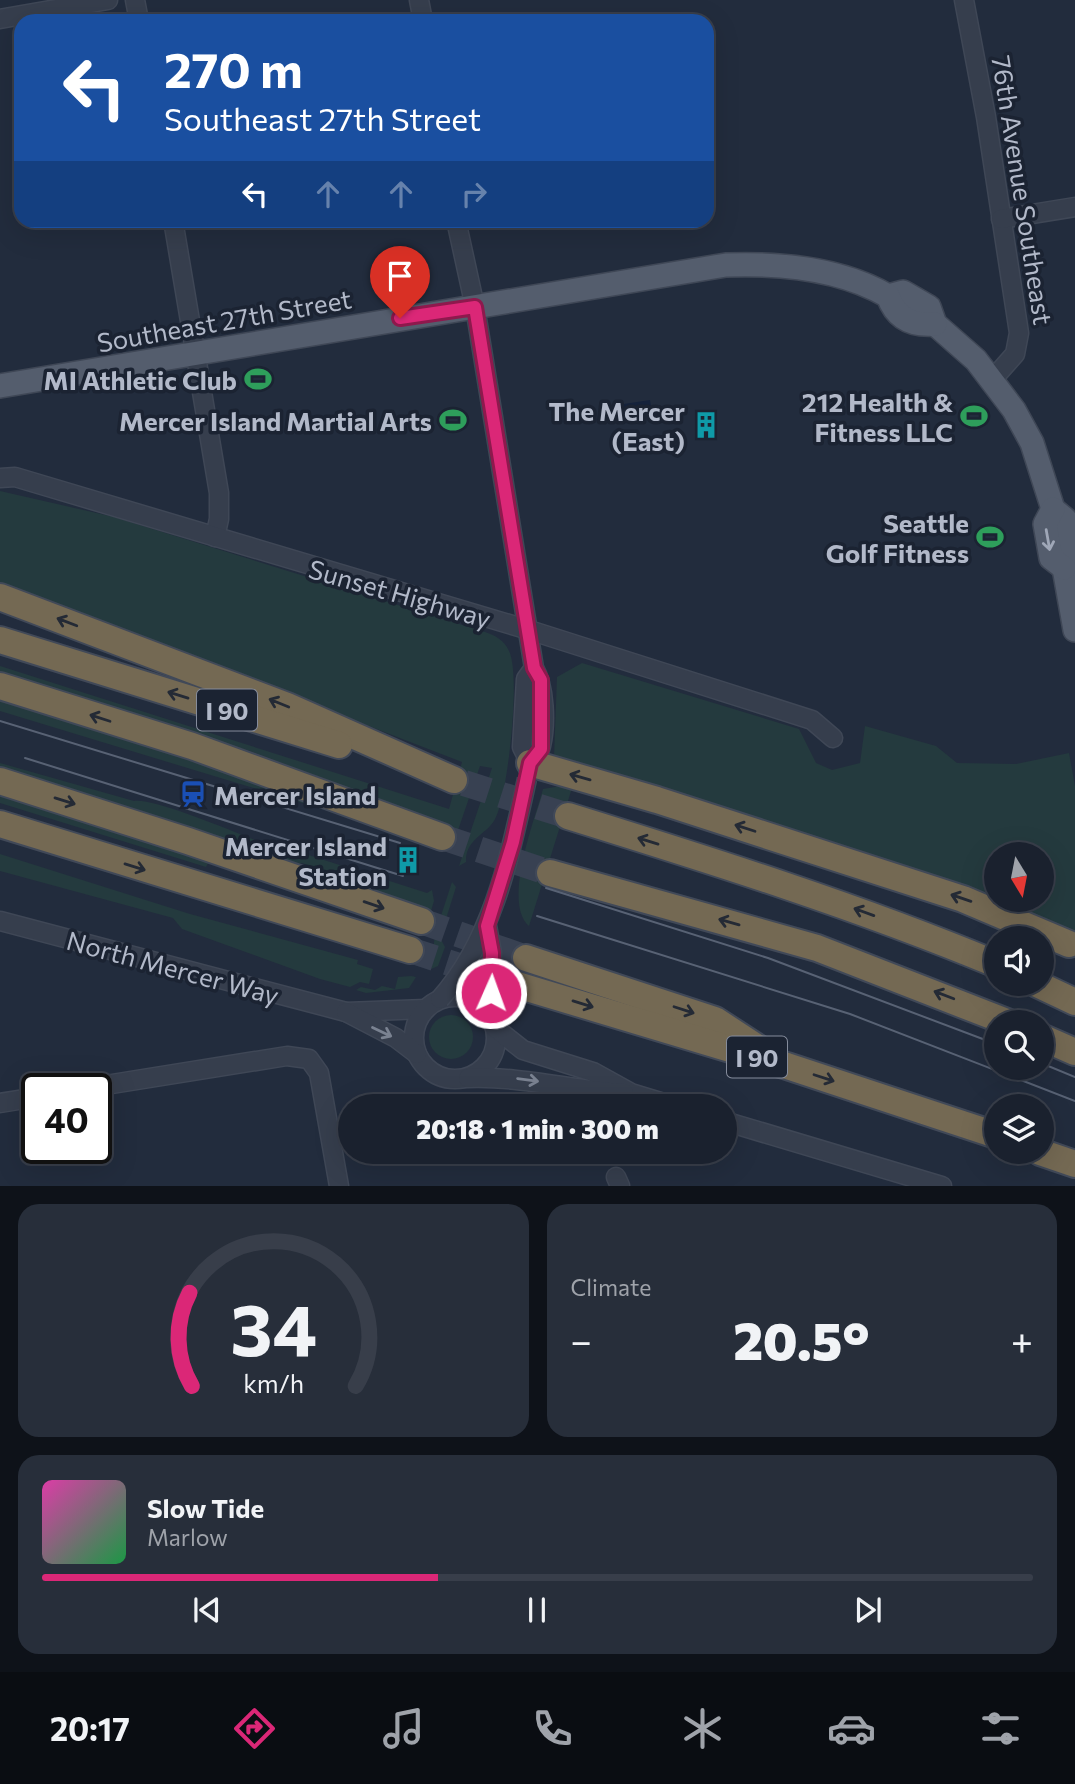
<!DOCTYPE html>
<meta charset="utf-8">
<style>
:root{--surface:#1a212e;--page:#272e3a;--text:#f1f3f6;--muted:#9fa3aa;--line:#383e4a;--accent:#db2777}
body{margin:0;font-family:Commissioner,sans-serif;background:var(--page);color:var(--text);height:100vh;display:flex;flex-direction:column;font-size:26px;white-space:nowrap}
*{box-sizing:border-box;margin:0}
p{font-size:23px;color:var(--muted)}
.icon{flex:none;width:38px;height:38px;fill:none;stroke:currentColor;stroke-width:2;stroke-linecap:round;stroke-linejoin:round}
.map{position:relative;height:1186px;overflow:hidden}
.side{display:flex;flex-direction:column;gap:18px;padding:18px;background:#0e1219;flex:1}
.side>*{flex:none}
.guide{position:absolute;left:14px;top:14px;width:700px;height:214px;border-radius:21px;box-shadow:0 7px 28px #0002,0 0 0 2px var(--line);background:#1a4fa0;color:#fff;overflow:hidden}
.needle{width:46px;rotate:170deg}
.fabs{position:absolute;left:984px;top:842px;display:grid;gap:14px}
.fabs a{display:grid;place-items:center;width:70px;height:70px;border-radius:50%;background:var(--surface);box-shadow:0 7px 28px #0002,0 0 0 2px var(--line);font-size:35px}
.speed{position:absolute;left:21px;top:1073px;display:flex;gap:14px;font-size:35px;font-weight:700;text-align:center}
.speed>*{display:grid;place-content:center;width:91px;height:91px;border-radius:50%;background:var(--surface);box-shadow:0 7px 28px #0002,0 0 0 2px var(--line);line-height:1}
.speed .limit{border:4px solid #111;border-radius:10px;background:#fff;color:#111}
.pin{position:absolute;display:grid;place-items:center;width:60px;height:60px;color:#fff;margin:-72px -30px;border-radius:50% 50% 50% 0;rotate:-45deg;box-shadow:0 0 7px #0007}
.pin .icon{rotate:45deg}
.me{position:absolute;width:77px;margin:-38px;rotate:2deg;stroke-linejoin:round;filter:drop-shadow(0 0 5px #0008)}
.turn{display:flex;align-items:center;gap:24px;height:147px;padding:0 35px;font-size:32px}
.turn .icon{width:91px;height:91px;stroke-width:2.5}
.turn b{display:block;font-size:49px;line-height:60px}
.lanes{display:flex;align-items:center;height:66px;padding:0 35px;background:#0003;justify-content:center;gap:35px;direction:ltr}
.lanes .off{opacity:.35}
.big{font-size:52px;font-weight:800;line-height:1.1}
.side .tile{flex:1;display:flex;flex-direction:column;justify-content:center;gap:10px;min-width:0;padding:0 24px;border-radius:21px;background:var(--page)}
.side .dial{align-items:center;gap:0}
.dial svg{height:182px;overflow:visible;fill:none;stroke:var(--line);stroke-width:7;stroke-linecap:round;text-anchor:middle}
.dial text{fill:var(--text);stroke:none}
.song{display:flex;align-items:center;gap:21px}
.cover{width:84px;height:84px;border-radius:10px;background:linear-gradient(135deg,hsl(320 70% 55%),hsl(140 70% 35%))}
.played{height:7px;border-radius:4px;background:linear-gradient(90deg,var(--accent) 40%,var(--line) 40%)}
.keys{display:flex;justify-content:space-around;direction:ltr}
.heat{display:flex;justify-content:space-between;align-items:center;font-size:38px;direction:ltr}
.side .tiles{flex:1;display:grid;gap:18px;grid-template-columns:1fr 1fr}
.tile:last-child{grid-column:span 2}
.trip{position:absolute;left:338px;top:1094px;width:399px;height:70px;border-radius:35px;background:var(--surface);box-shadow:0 7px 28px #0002,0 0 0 2px var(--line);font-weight:800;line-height:70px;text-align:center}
.tabs{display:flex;height:112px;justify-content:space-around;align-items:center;background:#0a0d12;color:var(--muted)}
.tabs .icon{width:49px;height:49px}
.tabs .active{color:var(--accent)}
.tabs b{font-size:32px;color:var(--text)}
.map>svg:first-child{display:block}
.green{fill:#243a3e;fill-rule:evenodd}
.water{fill:#15223b}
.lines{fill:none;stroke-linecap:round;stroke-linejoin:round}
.highway-tunnel{stroke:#384152;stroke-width:26;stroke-dasharray:26 13;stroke-linecap:butt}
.minor-casing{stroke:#3f4756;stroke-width:21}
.major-casing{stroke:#3f4756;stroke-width:26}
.highway-casing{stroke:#414958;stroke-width:30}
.minor{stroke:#363e4d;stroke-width:18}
.major{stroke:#545d6d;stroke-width:23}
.highway{stroke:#746953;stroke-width:26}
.tram{stroke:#586274;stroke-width:2}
.minor-bridge-casing{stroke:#3f4756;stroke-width:21;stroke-linecap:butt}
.minor-bridge{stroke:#363e4d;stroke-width:18}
.oneway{stroke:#9fa7b7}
.oneway2{stroke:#242a35}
.oneway3{stroke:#7a8291}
.route-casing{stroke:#8e194d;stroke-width:18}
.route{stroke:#db2777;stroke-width:12}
.labels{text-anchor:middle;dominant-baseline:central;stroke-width:7;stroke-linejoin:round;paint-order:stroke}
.shield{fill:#1b2332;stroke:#858c9c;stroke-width:2}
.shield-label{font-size:24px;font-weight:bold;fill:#b2b9c9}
.street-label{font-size:26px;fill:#b2b9c9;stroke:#1b2332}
.poi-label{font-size:26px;font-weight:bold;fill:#b2b9c9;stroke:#1b2332;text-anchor:end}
</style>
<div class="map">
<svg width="1075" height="1186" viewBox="0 0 1075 1186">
<rect width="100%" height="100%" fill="#222c3d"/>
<!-- green -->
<g class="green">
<path d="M0,491L114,517L485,632C496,636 504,640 509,651C521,675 508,792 496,817C489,834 465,838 466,862L459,866L492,768L480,766L455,839L444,847L445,824L247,750L0,677V666L449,809L462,762L0,584Z"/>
<path d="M582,663L799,729L816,763L832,770L860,763L865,726L936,746L957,763L1016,764L1069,753L1075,786V943L554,758L557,677ZM996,854H1041V900H996Z"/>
<path d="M0,698L117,734L398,832L0,711Z"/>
<path d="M0,763L134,801C154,796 270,846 296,858L299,852L427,893L432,890L434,901L431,911L302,863L293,865L0,769Z"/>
<path d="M561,786L572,788L529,926C502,903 535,819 543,789Z"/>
<path d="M0,791L209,861L206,867L0,803Z"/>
<path d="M0,854L190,914L358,960L357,964L373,969L369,984L360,982L350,987L320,979L182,929L173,918L0,871Z"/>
<path d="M452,882L456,887L440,938L445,947L438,966L431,969L435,934Z"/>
<path d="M515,946L522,947L502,1014L496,962L505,949Z"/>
<path d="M411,976L416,977L409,988L366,993L356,990L361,987L375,990L382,986L395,989L398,977Z"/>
<circle cx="451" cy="1037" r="22"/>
</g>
<!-- water -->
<path class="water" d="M650,400L652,413L613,420L611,406Z"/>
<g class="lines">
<!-- highway-tunnel -->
<g class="highway-tunnel">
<path d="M464,783L568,816"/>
<path d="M442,837L550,873"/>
<path d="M421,921L526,958"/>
<path d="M410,950L517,985"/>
</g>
<defs>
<g id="minor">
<path d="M135,0L139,21"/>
<path d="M419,0L423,21"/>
<path d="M964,0L986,117L1019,333L1015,354L992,380"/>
<path d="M0,19L108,0"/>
<path d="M1001,219L1075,207"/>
<path d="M173,220L219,493V519L215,537"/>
<path d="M456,220L475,307L534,668C545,687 546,724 541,746C539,756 530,761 529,772"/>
<path d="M0,478L15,477L529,630L812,720L833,738"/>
<path d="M530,763L522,747L526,679L534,668"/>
<path d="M0,921L346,1012L426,1009"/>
<circle cx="455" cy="1038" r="41"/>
<path d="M346,1012L396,1038L417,1054"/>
<path d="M495,1028L523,1050L593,1072L631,1093L674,1106"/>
<path d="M468,1078C521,1076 571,1090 624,1093"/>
<path d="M87,1088L287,1056L309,1059L319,1073L339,1186"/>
<path d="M0,1103L37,1097"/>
<path d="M724,1121L942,1186"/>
<path d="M616,1177L620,1186"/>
</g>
<g id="major">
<path d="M888,296L903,292L929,307L935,324L976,360L1014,410L1032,443L1053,509L1065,519L1072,554L1064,568L1075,630"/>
<path d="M0,386L726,265C780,263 840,268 888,296C896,318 912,326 935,324"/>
<path d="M1053,509L1045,524L1051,558L1064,568"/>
</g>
<g id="highway">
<path d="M0,597L287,706L454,780"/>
<path d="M0,640L339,745"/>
<path d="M0,686L192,746L442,837"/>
<path d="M530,763L657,800L963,899L1069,944"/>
<path d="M0,781L188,841L421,921"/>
<path d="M568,816C713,861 856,906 996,964"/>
<path d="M0,824L410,950"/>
<path d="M550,873L817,948L1007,1022"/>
<path d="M526,958L715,1020L758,1048"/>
<path d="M1037,984L1075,1002"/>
<path d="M517,985L787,1066L996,1135"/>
<path d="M1041,1037L1075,1052"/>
<path d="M1040,1152L1075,1164"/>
</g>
</defs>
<!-- minor casing -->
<use href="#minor" class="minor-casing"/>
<!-- major casing -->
<use href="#major" class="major-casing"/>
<!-- highway casing -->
<use href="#highway" class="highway-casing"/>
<!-- minor -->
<use href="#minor" class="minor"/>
<!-- major -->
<use href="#major" class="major"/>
<!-- highway -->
<use href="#highway" class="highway"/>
<!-- tram -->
<g class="tram">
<path d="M0,721L400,843"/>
<path d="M25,758L403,876"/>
<path d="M546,888L768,958L996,1044"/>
<path d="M537,916L850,1014L1075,1101"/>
<path d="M1041,1063L1075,1077"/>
</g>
<defs>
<g id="minor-bridge">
<path d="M487,926L492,953L489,1015"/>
<path d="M440,999C493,940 510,855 527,779"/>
</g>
</defs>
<!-- minor-bridge casing -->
<use href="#minor-bridge" class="minor-bridge-casing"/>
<!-- minor-bridge -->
<use href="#minor-bridge" class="minor-bridge"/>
</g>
<!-- one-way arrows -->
<defs><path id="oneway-shaft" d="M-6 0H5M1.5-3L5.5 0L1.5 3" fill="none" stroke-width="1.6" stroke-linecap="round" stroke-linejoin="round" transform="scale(1.75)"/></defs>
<use class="oneway" href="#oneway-shaft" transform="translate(1048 540) rotate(80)"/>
<g class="oneway2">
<use href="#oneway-shaft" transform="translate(67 622) rotate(-159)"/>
<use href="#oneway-shaft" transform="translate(178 695) rotate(-163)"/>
<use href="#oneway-shaft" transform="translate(279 703) rotate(-158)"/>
<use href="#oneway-shaft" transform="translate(100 718) rotate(-162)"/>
<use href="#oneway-shaft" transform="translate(580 777) rotate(-164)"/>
<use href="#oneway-shaft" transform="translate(65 801) rotate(17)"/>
<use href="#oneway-shaft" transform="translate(745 828) rotate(-162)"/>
<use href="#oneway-shaft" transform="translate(648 841) rotate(-163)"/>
<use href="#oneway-shaft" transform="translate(135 867) rotate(17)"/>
<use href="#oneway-shaft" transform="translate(961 898) rotate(-161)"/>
<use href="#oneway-shaft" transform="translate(374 905) rotate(19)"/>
<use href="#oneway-shaft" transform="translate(864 912) rotate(-160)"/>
<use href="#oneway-shaft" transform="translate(729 922) rotate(-164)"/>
<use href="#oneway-shaft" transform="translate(944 995) rotate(-159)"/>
<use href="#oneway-shaft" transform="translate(583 1004) rotate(17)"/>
<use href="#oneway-shaft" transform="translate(684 1010) rotate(18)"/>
<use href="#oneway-shaft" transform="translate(824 1078) rotate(18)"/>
</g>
<g class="oneway3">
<use href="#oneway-shaft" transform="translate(382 1032) rotate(25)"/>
<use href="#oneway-shaft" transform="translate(528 1080) rotate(8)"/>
</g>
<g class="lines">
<defs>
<path id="route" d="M400,318L475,307L534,668L541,680V749L530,763L513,842L487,926L492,953L491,993"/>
</defs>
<!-- route casing -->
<use href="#route" class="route-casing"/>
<!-- route -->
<use href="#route" class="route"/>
</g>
<!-- icons -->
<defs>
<symbol id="stadium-bare" viewBox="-9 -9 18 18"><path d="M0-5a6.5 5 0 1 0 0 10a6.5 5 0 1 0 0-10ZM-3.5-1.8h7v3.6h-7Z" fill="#2e9e5b" stroke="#1b2332" stroke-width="2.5" paint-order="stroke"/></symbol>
<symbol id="building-bare" viewBox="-9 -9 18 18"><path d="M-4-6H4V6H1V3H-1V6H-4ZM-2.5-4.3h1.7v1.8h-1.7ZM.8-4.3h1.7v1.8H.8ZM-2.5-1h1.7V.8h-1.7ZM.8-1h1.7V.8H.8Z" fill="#0f9aa8" stroke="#1b2332" stroke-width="2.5" paint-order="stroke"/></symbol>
<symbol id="station-bare" viewBox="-9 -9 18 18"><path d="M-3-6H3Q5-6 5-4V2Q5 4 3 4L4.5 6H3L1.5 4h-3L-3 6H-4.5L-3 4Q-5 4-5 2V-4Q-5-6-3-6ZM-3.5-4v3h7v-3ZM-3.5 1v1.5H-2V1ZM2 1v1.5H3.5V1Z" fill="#1a4fb4" stroke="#1b2332" stroke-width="2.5" paint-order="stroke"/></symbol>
</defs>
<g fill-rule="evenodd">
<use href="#stadium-bare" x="239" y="360" width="38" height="38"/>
<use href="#stadium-bare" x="955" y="397" width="38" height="38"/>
<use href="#stadium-bare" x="434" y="401" width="38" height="38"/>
<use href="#building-bare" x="687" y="406" width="38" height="38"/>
<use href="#stadium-bare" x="971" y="518" width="38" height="38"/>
<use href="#station-bare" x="174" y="775" width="38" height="38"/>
<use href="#building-bare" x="389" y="841" width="38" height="38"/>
</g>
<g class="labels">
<!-- shield labels -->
<g class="shield">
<rect x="197" y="689.5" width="60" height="41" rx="5"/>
<rect x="727" y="1036.5" width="60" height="41" rx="5"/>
</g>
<g class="shield-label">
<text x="227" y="710">I 90</text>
<text x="757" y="1057">I 90</text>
</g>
<!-- street labels -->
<g class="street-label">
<text transform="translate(1023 190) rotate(81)">76th Avenue Southeast</text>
<text transform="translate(224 320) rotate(-10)">Southeast 27th Street</text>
<text transform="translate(400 593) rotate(16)">Sunset Highway</text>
<text transform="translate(173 967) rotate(15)">North Mercer Way</text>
</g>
<!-- poi labels -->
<g class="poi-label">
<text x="237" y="379">MI Athletic Club</text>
<text x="953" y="401">212 Health &amp;<tspan x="953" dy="30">Fitness LLC</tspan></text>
<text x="685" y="410">The Mercer<tspan x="685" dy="30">(East)</tspan></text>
<text x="432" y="420">Mercer Island Martial Arts</text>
<text x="969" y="522">Seattle<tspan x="969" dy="30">Golf Fitness</tspan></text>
<text x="214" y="794" text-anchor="start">Mercer Island</text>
<text x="387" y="845">Mercer Island<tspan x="387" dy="30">Station</tspan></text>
</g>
</g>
</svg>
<div class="fabs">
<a><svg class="needle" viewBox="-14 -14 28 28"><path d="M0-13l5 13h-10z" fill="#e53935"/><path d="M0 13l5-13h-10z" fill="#9fa3aa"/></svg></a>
<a><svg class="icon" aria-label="sound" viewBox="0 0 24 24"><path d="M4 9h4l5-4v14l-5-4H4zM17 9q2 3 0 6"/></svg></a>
<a><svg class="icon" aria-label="search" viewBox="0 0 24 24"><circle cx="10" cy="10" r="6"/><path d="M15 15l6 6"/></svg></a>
<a><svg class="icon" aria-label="layers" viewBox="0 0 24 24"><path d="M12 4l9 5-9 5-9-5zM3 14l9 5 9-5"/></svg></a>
</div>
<div class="speed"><div class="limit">40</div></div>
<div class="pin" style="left:400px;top:318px;background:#d93025"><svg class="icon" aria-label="arrive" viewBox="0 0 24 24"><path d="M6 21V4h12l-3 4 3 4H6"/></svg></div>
<svg class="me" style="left:491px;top:993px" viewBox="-20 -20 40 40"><circle r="17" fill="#db2777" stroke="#fff" stroke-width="3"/><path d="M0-11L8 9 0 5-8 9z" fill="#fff"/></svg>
<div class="trip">20:18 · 1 min · 300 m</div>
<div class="guide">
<div class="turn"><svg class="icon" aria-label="left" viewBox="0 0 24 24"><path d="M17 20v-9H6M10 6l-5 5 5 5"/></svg><div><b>270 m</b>Southeast 27th Street</div></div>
<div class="lanes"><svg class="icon" aria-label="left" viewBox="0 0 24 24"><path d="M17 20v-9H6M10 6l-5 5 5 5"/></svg><svg class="icon off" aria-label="ahead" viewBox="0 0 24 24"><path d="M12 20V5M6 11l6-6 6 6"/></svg><svg class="icon off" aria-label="ahead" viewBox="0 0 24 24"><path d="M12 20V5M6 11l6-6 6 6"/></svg><svg class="icon off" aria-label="right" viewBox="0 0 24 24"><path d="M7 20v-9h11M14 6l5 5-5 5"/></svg></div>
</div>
</div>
<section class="side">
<div class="tiles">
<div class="tile dial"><svg viewBox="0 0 100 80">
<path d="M14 69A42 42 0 1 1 86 69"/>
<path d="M14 69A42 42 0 0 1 13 28" stroke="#db2777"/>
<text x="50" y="56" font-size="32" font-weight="700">34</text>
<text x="50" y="72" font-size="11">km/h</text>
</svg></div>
<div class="tile"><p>Climate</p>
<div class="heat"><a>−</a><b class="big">20.5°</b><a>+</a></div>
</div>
<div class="tile">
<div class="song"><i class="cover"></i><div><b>Slow Tide</b><p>Marlow</p></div></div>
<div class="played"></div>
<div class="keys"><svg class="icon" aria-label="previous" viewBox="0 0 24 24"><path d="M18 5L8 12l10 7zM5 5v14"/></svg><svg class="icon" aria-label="pause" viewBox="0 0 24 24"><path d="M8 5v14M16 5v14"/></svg><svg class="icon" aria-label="next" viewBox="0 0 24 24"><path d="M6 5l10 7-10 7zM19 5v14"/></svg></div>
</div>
</div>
</section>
<nav class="tabs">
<b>20:17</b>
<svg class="icon active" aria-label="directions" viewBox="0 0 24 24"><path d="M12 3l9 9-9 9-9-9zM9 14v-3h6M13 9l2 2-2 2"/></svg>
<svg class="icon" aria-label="music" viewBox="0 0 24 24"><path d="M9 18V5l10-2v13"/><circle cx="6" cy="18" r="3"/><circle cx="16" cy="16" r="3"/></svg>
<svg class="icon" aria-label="phone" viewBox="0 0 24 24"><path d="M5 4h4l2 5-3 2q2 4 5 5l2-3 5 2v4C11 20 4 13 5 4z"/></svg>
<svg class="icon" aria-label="climate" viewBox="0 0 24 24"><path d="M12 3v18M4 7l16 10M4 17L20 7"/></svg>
<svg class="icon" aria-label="car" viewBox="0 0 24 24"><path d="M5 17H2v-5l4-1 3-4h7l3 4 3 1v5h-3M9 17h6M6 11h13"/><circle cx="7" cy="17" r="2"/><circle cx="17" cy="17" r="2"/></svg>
<svg class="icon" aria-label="filters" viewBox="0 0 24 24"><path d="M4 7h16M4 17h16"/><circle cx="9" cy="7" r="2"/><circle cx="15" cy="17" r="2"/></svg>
</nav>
